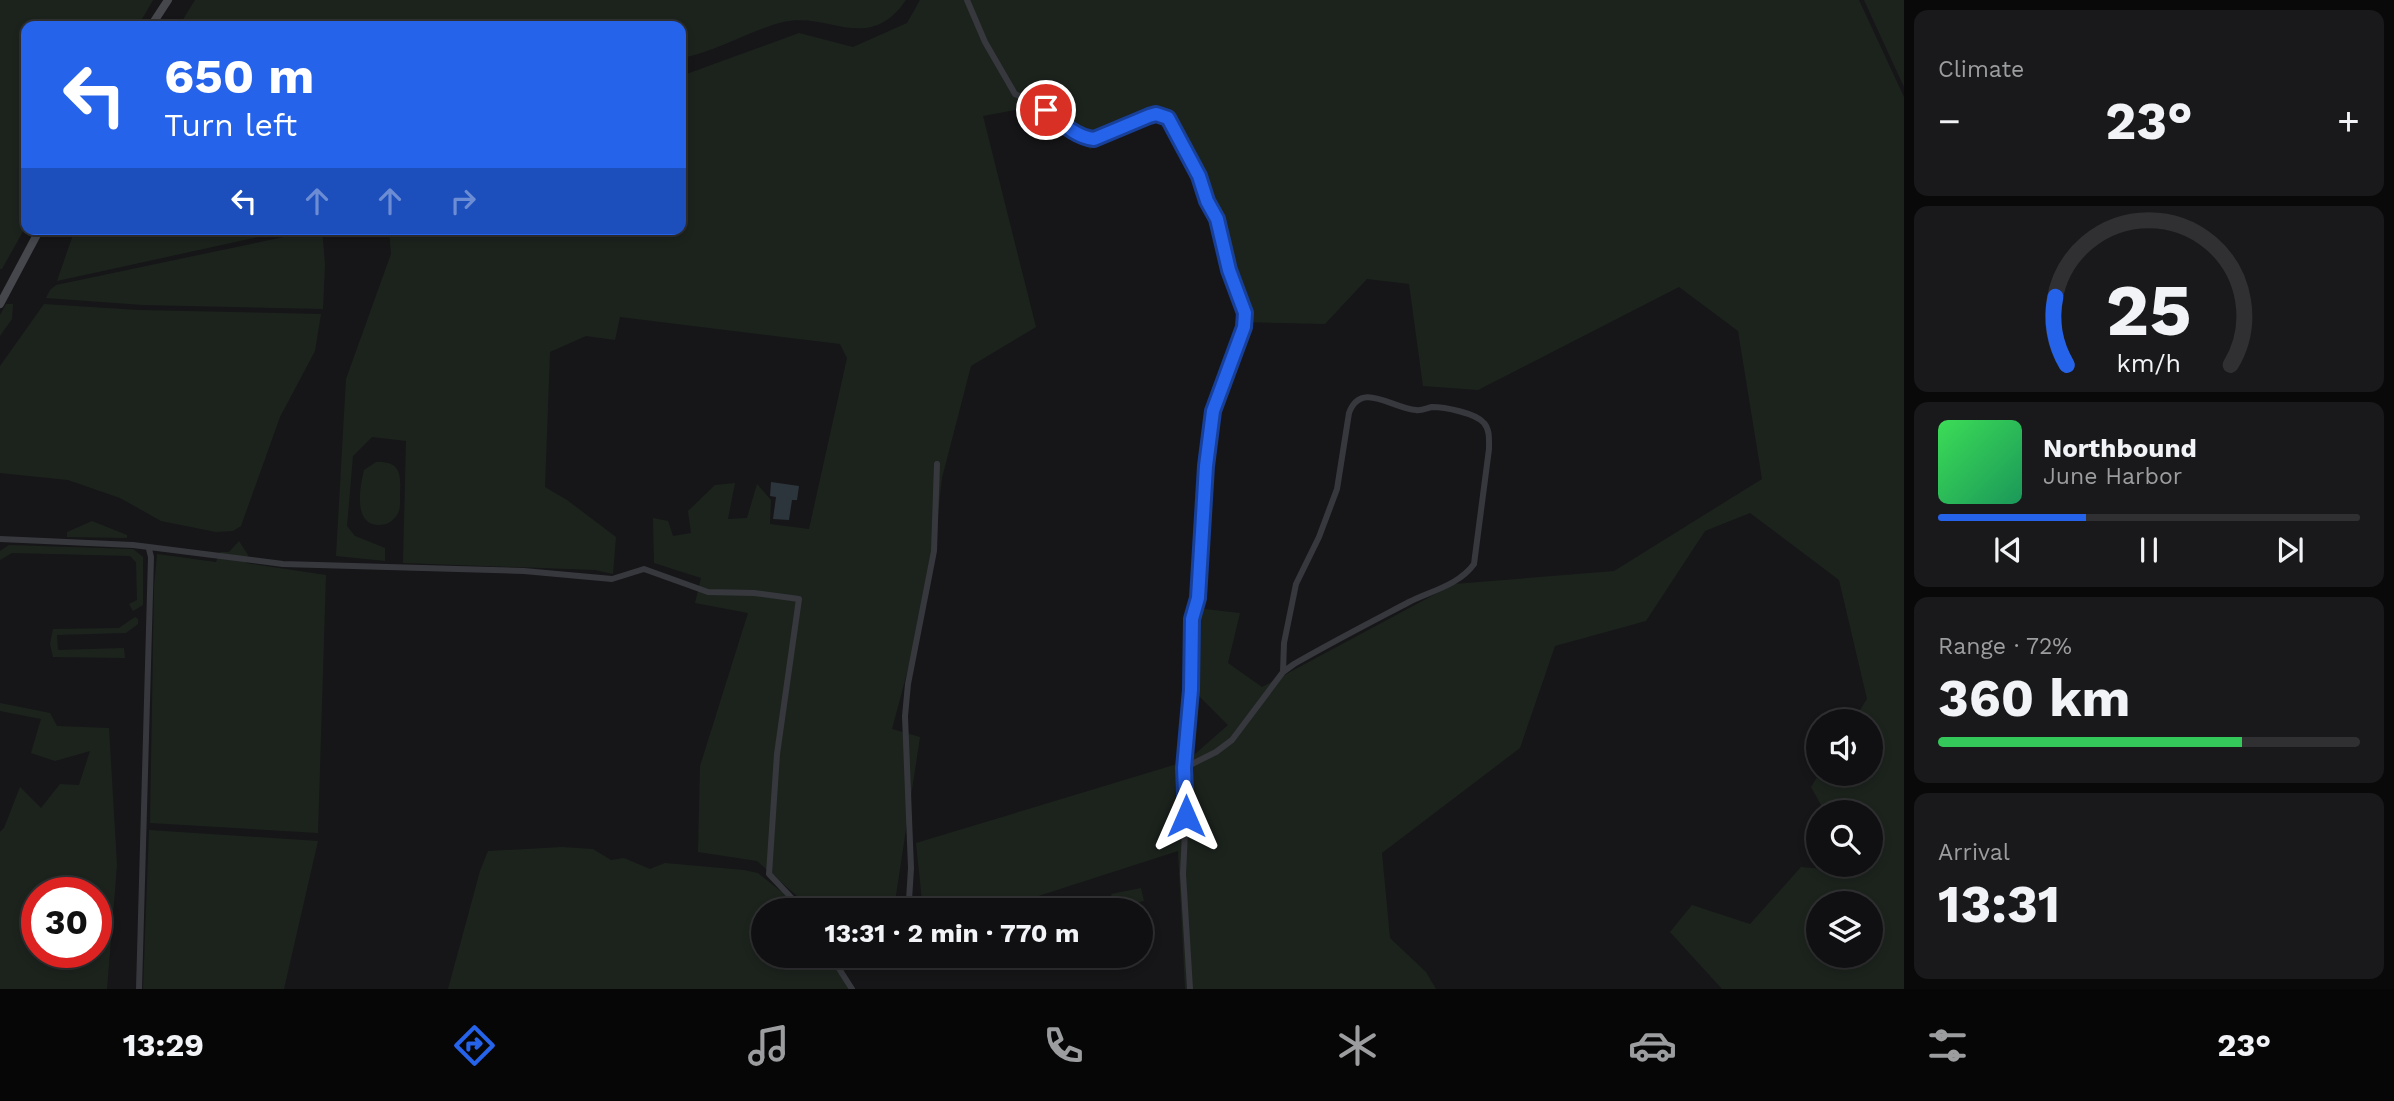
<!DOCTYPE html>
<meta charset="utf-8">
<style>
:root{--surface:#101012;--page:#19191b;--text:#f1f3f6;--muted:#9c9d9f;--line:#303032;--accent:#2563eb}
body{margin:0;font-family:"Work Sans",sans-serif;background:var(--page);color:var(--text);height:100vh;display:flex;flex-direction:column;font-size:26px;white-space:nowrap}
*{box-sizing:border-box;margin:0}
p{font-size:23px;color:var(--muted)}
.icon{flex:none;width:38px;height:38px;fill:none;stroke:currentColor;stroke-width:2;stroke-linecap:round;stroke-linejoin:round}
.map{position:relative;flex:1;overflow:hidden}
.side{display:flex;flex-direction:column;gap:10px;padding:10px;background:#09090a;width:490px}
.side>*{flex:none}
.banner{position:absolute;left:21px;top:21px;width:665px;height:214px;border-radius:14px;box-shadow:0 4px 10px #0003,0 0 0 2px var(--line);background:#2563eb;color:#fff;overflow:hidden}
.controls{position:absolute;left:1806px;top:709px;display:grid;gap:14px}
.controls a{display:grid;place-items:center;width:77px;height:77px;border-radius:50%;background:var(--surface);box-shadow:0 4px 10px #0003,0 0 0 2px var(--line);font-size:35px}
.speed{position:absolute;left:21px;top:877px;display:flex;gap:14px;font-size:35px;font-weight:700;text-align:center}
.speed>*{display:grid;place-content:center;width:91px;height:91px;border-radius:50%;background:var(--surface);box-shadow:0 4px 10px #0003,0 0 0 2px var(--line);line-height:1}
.speed .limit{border:10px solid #d22;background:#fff;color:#111}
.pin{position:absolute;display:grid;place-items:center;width:60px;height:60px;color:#fff;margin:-30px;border:4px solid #fff;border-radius:50%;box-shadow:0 2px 7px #0007}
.me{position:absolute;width:77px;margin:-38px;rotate:0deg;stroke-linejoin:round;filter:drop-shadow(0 0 5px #0008)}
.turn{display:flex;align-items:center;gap:24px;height:147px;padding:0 28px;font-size:32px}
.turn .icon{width:91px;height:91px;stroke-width:2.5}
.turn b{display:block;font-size:49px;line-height:60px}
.lanes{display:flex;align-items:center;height:66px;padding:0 28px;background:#0003;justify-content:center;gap:35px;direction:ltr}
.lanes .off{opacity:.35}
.big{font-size:52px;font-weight:700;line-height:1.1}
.side .widget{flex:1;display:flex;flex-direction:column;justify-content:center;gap:10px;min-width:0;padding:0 24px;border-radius:14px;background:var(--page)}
.side .dial{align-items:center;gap:0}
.dial svg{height:182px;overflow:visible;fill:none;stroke:var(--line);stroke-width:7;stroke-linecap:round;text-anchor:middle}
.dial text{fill:var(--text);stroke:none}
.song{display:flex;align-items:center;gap:21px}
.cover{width:84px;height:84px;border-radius:10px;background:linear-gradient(135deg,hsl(130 70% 55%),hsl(150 70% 35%))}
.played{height:7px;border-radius:4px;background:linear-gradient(90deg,var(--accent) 35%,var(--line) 35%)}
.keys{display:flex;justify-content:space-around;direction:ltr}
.heat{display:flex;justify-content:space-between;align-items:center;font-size:38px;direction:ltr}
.charge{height:10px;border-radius:5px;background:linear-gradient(90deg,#34c759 72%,var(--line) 0)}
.trip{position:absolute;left:751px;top:898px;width:402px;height:70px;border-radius:35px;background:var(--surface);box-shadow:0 4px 10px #0003,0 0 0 2px var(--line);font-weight:700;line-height:70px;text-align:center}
.tab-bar{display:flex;height:112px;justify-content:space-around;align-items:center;background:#060607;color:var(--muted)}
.tab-bar .icon{width:49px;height:49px}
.tab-bar .on{color:var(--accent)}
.tab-bar b{font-size:32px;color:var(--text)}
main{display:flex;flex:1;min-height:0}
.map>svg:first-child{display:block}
.green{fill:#1c231d;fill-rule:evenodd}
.water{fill:#2c353c}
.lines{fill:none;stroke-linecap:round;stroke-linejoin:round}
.street{stroke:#37383d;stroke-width:6}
.secondary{stroke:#45474d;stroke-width:8}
.route-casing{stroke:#184099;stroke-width:18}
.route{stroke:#2563eb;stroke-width:12}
</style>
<main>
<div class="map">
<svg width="1904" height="989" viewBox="0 0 1904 989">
<rect width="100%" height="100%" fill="#161618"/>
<!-- green -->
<g class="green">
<path d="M0,0H153L138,26H26V226L2,269H0Z"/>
<path d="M195,0H906C868,55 829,11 783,22C748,31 716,52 681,58V26H179Z"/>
<path d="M920,0H1859L1904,97V989H1722L1670,932L1692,905L1750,924L1801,867L1857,872L1854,865L1871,864V812H1825L1811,787L1819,774H1871V721H1853L1867,699L1839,580L1750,513L1705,531L1646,621L1555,646L1520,748L1382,853L1390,938L1426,972L1436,989H1185L1178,851L995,910H923L916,843L1187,761L1228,725L1191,688L1196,608L1240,613L1228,663L1262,687L1454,584L1614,571L1762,479L1738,331L1679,287L1478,390L1423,386L1409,284L1367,279L1325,324L1240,322L1220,259L1210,218L1160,117L1090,149L1032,107L983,116L1036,327L971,366L942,478L930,587L892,729L920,737L895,902L813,910L757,861L698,852L700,766L748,613L695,603L701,578L654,563L653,518L668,521L673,536L691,533L688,511L715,485L735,483L728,519L747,518L757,484L771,500L770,524L809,529L847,358L840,344L620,317L615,340L586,336L550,352L545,487L567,500L616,537L613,574L595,570L403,563L406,441L372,437L353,456L347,526L355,536L385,548V561L336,556L346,379L391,254L389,229H681V76L799,33L853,47L907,23ZM1818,903H1871V956H1818Z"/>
<path d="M1864,0H1904V87Z"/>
<path d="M75,229H295L57,281Z"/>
<path d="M322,229L325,264L323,309L143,305L46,298L50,290L56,285Z"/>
<path d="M6,304H13L12,319L0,336V315Z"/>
<path d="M44,304L138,310L321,314L315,351L280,417L241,526L233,531L216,532L161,521L120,498L68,480L0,473V366Z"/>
<path d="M376,462C400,461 401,473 400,494C400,501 401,509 397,515C392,522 387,525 378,525C353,524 360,487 364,470Z"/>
<path d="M92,521L127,535V538L67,537V532Z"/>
<path d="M239,541L248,555L246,563L326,575L318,833L150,823L154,587L157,554L216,562L220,552H229Z"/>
<path d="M9,545L133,549L143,557V605L133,611L129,604L137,600L136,562L130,556L12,553L0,560V551Z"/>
<path d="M135,617L138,619V624L126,633L57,635L58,650L124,648L125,658L53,657L50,644L53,629L119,628Z"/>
<path d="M0,703L50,713L57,726L109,728L117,865L107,989H0V832L4,828L20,787L41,808L60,784L79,785L90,751L55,761L31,753L41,719L0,711ZM37,892H96V952H37Z"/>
<path d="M149,830L318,841L284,989H143Z"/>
<path d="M562,847L593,849L611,860L624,858L650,869L665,863L744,870L758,873L783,893L798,910H763V956H829L849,989H448L480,871L488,851Z"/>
<path d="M1141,888L1144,901L1114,907L1111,894Z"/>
</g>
<!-- water -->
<g class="water">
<path d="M771,482L799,486L797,500H792L789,520L773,519L776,497L770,496Z"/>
<path d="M940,956H969L956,960L958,965L945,970Z"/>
</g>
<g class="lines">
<!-- street -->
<g class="street">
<path d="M967,0L985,42L1015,94L1047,110L1073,132L1085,138L1094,139L1149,116H1163L1171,122L1199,176L1202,189L1217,219L1229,270L1245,313L1244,326L1221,383L1213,411L1206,466L1198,598L1192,619L1191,690L1184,768L1187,790L1183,874L1190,989"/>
<path d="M0,539L133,545L283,564L524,571L612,579L644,569L708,592L754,593L799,599L777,754L769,874L803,910"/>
<path d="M1184,768L1216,752L1232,740L1283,672L1294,664C1332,642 1371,622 1409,602C1431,591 1459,585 1474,564L1489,449C1489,440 1490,430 1484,423C1476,413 1444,407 1432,407C1427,408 1421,411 1416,410C1393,409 1361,380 1349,413L1337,489L1319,537L1296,584L1284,643L1283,672"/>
<path d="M890,910L902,907L909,900L911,868L905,716L908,684L934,551L937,464"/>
<path d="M831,956L852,989"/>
<path d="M139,989L151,557L149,549"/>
</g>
<!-- secondary -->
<g class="secondary">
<path d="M151,26L168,0"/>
<path d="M0,304L40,229"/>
</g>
</g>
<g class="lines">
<defs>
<path id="route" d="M1046,110C1061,122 1075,137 1094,139L1149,116L1156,114L1168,118L1199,176L1207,201L1217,219L1229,270L1245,313L1244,327L1213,411L1206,466L1198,598L1192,619L1191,690L1184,768L1186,816"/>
</defs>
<!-- route casing -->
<use href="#route" class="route-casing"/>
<!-- route -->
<use href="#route" class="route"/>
</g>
</svg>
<div class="controls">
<a><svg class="icon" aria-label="sound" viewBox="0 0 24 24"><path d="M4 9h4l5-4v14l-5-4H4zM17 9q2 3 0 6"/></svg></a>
<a><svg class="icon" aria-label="search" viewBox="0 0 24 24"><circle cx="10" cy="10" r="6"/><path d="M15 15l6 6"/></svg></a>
<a><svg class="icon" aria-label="layers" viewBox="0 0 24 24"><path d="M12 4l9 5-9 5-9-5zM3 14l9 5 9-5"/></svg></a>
</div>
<div class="speed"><div class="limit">30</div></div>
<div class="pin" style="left:1046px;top:110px;background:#d93025"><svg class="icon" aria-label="arrive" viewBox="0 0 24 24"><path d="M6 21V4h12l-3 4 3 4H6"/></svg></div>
<svg class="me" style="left:1186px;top:816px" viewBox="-20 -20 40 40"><path d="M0-17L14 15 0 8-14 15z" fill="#2563eb" stroke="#fff" stroke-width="4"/></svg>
<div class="trip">13:31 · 2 min · 770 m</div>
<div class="banner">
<div class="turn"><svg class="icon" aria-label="left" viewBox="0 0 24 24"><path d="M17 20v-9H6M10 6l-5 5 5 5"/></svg><div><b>650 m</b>Turn left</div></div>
<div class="lanes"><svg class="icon" aria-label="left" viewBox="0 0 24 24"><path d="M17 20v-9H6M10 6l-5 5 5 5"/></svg><svg class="icon off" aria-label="ahead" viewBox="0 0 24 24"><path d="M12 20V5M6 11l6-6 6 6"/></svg><svg class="icon off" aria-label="ahead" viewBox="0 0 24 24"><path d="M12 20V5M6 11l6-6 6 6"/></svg><svg class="icon off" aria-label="right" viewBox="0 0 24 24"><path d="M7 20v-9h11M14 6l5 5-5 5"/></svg></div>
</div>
</div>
<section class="side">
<div class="widget"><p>Climate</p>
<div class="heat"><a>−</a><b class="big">23°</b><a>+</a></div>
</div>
<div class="widget dial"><svg viewBox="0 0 100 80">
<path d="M14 69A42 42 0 1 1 86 69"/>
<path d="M14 69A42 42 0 0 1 9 39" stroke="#2563eb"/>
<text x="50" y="56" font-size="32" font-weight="700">25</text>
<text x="50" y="72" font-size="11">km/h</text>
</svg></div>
<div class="widget">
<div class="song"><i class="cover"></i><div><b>Northbound</b><p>June Harbor</p></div></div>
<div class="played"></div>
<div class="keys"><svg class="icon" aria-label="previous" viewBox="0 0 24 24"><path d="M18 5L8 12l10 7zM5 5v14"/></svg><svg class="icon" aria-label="pause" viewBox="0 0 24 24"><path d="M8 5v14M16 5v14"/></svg><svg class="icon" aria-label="next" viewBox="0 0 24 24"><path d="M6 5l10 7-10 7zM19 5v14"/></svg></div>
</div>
<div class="widget"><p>Range · 72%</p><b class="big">360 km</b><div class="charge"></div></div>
<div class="widget"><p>Arrival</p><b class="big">13:31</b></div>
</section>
</main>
<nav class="tab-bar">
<b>13:29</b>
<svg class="icon on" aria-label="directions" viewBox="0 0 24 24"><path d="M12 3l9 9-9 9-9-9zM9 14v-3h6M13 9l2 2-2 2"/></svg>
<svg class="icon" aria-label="music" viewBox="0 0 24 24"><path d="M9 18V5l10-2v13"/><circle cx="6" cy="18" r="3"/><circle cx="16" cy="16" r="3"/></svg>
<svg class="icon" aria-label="phone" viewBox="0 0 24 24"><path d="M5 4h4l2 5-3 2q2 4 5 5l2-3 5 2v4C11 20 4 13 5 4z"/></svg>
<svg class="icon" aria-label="climate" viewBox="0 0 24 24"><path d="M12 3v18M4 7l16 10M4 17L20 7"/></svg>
<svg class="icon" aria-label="car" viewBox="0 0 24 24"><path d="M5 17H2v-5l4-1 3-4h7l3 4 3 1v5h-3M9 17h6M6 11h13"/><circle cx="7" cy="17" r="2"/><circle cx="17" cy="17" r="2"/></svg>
<svg class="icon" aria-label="filters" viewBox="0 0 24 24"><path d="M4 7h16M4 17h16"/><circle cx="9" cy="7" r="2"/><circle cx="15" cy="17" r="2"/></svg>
<b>23°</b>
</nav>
